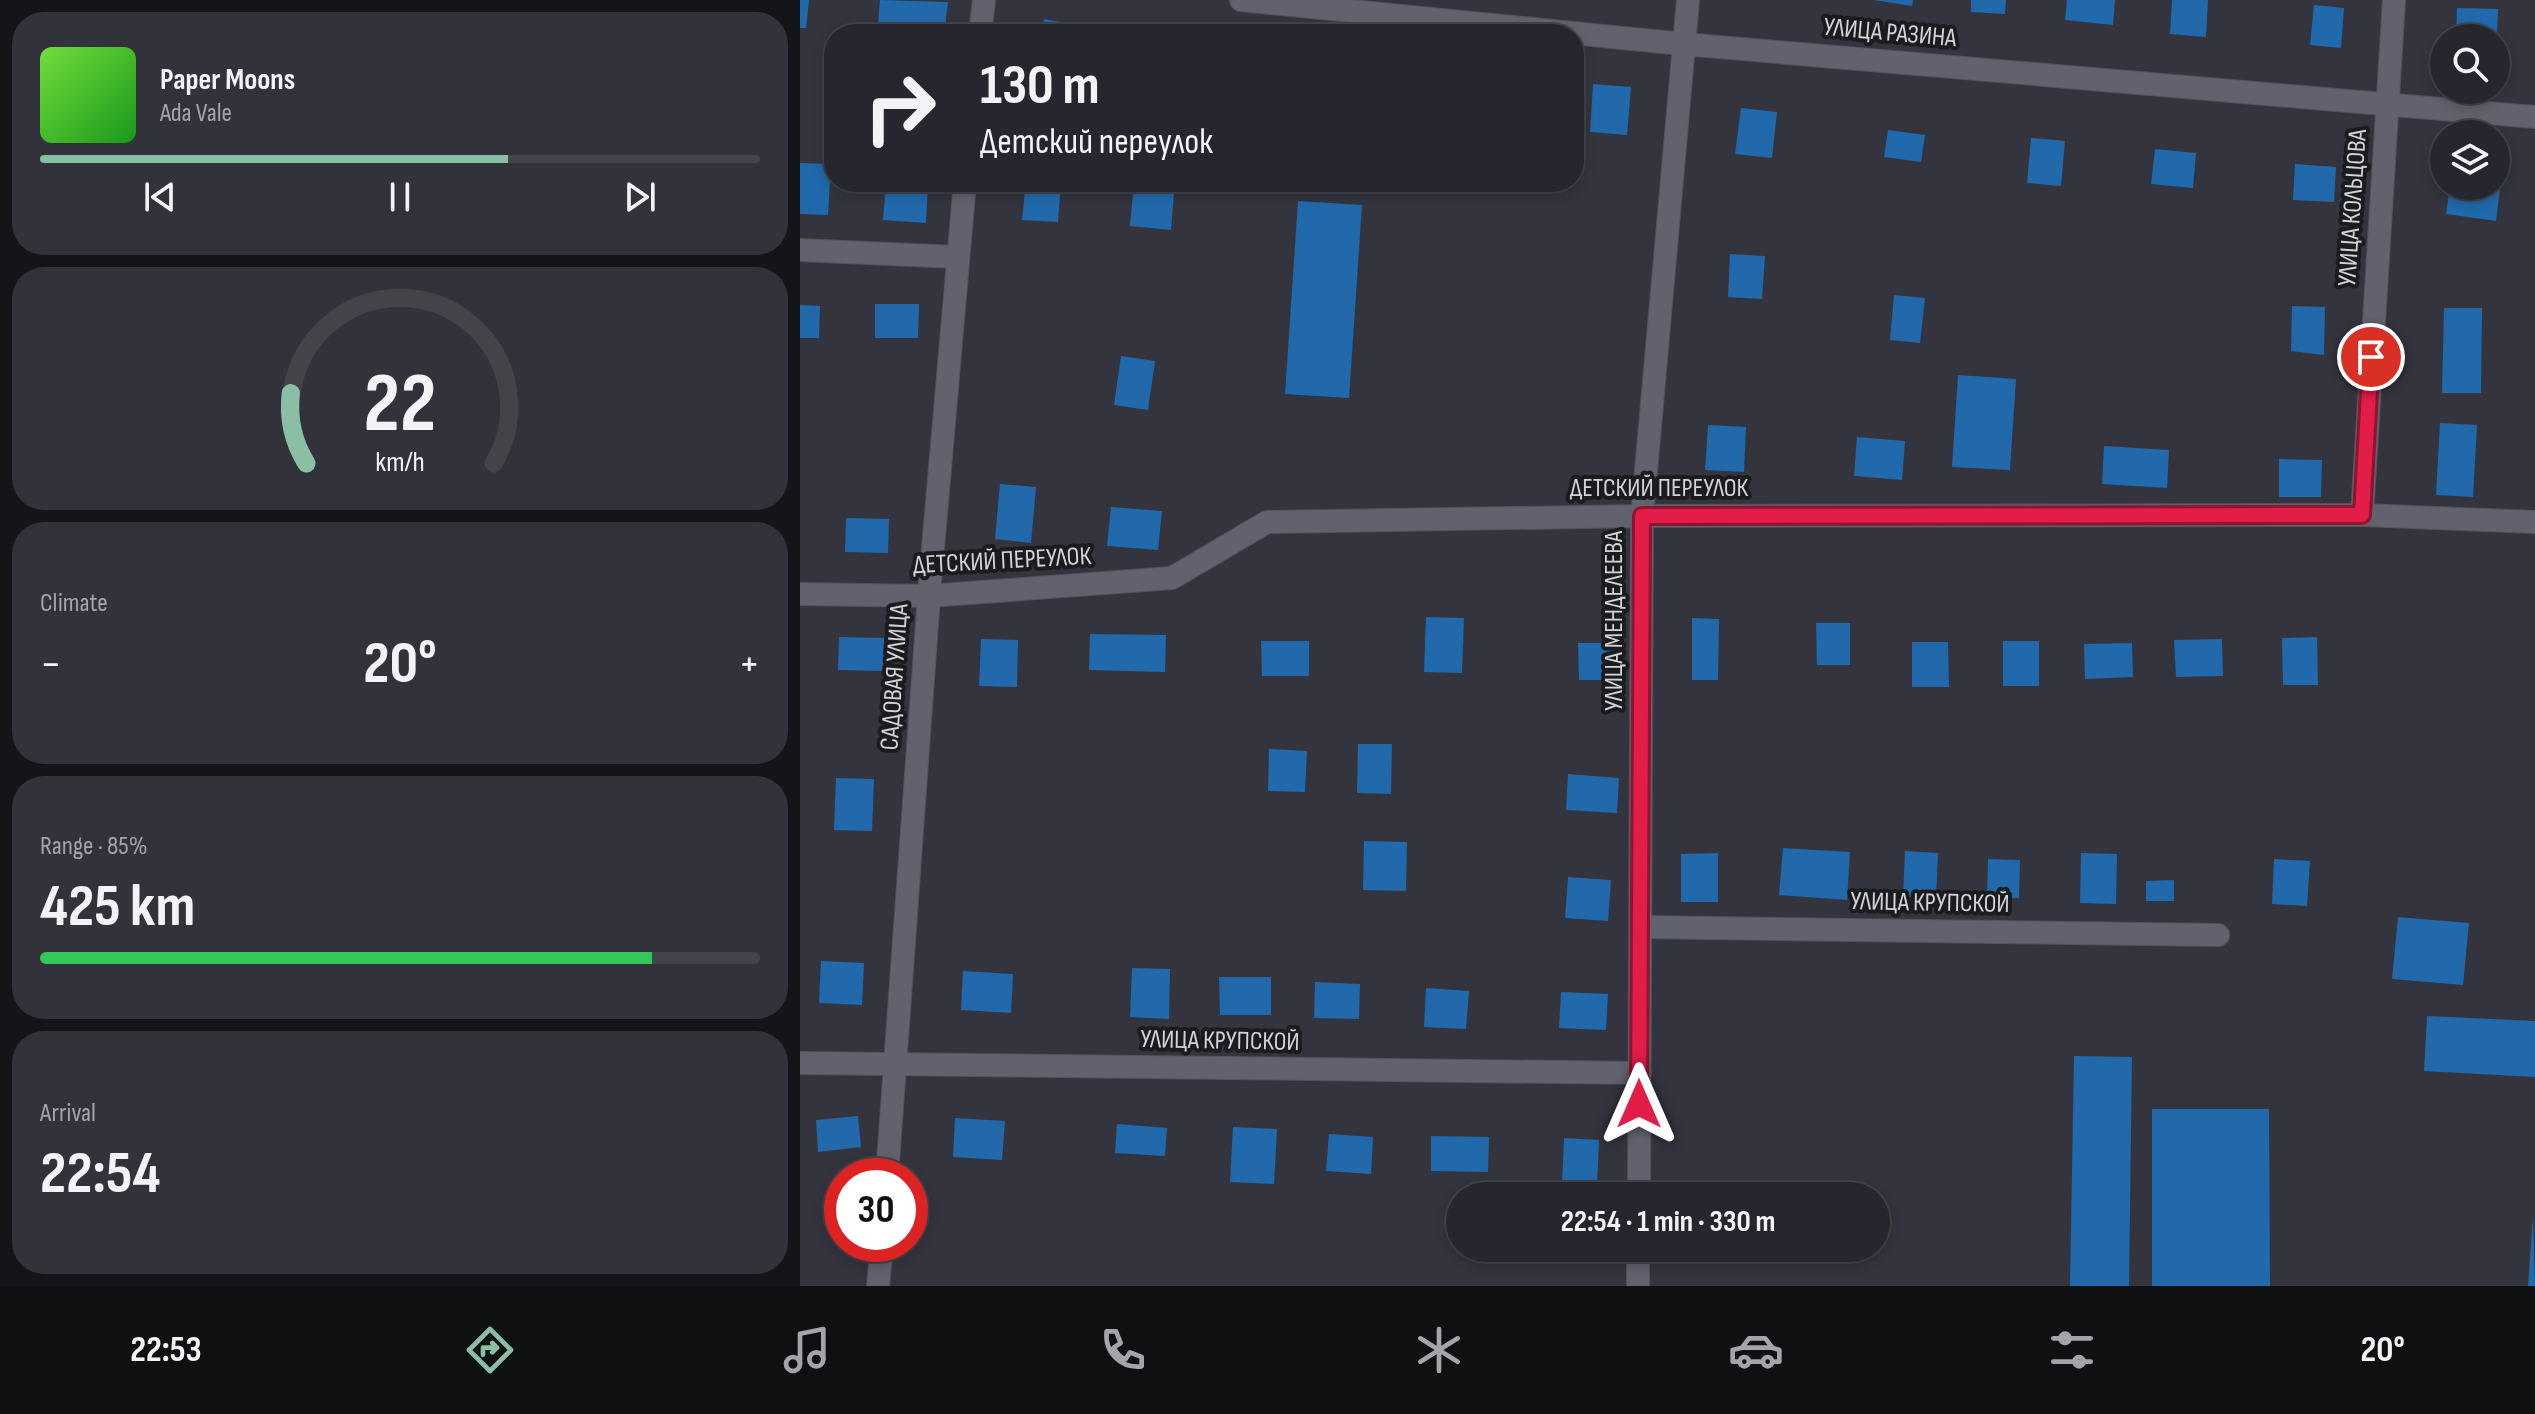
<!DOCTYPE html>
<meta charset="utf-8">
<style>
:root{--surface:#26272e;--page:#32333a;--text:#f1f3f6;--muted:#a4a5aa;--line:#42444a;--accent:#8abfa5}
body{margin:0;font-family:"Sofia Sans Condensed",sans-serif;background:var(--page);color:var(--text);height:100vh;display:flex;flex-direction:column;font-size:30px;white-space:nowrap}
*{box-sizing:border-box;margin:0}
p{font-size:26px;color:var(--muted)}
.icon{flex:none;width:44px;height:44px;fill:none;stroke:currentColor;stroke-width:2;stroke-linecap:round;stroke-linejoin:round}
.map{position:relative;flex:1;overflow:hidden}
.side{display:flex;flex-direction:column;gap:12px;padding:12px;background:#151519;width:800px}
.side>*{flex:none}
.guide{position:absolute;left:24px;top:24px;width:760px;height:168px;border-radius:32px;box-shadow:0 4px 12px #0003,0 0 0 2px var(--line);background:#26272e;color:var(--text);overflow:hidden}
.tools{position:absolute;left:1630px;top:24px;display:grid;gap:16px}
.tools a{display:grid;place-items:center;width:80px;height:80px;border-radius:50%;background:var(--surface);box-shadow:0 4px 12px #0003,0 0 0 2px var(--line);font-size:40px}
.speed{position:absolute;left:24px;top:1158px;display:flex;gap:16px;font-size:40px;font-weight:700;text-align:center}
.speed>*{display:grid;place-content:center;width:104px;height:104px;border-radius:50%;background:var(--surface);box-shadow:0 4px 12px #0003,0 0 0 2px var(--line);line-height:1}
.speed .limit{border:12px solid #d22;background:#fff;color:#111}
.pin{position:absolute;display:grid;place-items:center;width:68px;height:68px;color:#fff;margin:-34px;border:4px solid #fff;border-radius:50%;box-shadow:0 2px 8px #0007}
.me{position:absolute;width:88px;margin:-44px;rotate:0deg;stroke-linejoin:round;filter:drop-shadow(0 0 6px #0008)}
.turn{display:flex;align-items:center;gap:28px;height:168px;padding:0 24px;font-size:36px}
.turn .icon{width:104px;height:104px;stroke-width:2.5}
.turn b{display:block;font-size:56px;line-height:68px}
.big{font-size:60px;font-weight:700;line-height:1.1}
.side .card{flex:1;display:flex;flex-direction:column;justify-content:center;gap:12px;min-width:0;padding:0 28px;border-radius:32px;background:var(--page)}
.side .dial{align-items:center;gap:0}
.dial svg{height:208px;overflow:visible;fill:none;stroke:var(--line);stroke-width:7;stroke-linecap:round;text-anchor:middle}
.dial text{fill:var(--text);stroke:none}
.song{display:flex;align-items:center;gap:24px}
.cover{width:96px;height:96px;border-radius:12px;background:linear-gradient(135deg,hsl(100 70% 55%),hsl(120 70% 35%))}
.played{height:8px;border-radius:4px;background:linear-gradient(90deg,var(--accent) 65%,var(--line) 65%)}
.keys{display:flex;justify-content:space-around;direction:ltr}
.heat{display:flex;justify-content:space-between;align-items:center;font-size:44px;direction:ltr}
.charge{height:12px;border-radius:6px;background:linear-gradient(90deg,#34c759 85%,var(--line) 0)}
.trip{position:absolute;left:646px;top:1182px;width:444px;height:80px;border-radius:40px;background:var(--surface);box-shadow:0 4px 12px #0003,0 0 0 2px var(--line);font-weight:700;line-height:80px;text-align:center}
.tab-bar{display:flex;height:128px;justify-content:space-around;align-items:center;background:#0f1012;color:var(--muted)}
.tab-bar .icon{width:56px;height:56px}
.tab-bar .active{color:var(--accent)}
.tab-bar b{font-size:36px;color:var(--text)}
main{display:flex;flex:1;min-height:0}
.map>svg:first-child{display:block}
.building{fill:#2169ab}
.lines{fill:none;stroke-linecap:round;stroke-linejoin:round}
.street-casing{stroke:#52525b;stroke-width:24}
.street{stroke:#61626d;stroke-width:22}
.route-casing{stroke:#92132f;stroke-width:20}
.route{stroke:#e11d48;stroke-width:14}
.labels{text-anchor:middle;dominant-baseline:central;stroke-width:8;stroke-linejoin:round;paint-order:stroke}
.street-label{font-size:26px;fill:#d3d4da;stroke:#1b1c20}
</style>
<main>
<section class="side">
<div class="card">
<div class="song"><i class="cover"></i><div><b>Paper Moons</b><p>Ada Vale</p></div></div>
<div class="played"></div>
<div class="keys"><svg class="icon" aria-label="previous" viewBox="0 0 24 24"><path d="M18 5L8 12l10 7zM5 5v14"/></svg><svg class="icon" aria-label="pause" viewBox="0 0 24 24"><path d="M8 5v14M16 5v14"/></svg><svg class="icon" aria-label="next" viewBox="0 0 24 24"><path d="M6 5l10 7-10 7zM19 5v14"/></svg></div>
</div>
<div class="card dial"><svg viewBox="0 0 100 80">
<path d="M14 69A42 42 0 1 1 86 69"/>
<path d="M14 69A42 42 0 0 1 8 42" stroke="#8abfa5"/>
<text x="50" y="56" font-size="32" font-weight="700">22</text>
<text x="50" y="72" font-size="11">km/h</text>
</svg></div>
<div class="card"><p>Climate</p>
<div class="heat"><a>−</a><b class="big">20°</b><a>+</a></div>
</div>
<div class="card"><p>Range · 85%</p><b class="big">425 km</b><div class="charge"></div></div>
<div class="card"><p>Arrival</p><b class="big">22:54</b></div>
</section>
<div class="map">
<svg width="1735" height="1286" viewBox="0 0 1735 1286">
<rect width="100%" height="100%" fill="#33343d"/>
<!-- building -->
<g class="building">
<path d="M0,0H9L6,28H0Z"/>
<path d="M80,0L148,2L144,34H77Z"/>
<path d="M1074,0H1113L1112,6Z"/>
<path d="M1171,0H1206L1205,14L1171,12Z"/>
<path d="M1267,0H1315L1313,25L1265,20Z"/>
<path d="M1372,0H1408L1406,37L1370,34Z"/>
<path d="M1514,5L1544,8L1541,48L1510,45Z"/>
<path d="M1657,8L1698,9L1697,38H1656Z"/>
<path d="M244,19L276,25L274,34H242Z"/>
<path d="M793,84L831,87L827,135L790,132Z"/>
<path d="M941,108L977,112L972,158L935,154Z"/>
<path d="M1088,130L1125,135L1121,162L1084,157Z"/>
<path d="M1231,138L1265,141L1261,186L1227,183Z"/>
<path d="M1355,149L1396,153L1393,188L1351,184Z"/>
<path d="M0,163L31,164L28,215L0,214Z"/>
<path d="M1495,164L1536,167L1534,202L1493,200Z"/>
<path d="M1696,180L1701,181L1696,221L1646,214L1650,186H1696Z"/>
<path d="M86,182H128L126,223L83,220Z"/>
<path d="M226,182H261L258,222L222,220Z"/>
<path d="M334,182H375L371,230L330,226Z"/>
<path d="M498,201L562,205L549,398L485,394Z"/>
<path d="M930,254L965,256L962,299L928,297Z"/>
<path d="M1094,295L1125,298L1120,343L1090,340Z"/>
<path d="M75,304H119L118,338H75Z"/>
<path d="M0,305L20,306L19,338H0Z"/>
<path d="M1492,306L1525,307L1524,355L1491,351Z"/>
<path d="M1644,308H1682L1681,393H1642Z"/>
<path d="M321,356L355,361L348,410L314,405Z"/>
<path d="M1158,375L1216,379L1210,470L1152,467Z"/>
<path d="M1640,423L1677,425L1673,497L1636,495Z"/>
<path d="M908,425L946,427L944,472L905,470Z"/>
<path d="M1057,437L1105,441L1102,480L1054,476Z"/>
<path d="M1304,446L1369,450L1367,488L1302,484Z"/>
<path d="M1479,459L1522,460L1521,497H1479Z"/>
<path d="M200,484L236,487L231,543L195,539Z"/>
<path d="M311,507L362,511L358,550L307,546Z"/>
<path d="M46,518L89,519L88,553L45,552Z"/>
<path d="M626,617L664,618L662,673L624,672Z"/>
<path d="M892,618L919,619L918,680H892Z"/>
<path d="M1016,623H1050V665H1017Z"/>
<path d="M290,634L366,635L365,672L289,670Z"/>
<path d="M39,637L84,638L83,671L38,670Z"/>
<path d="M1517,637L1518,685H1483L1482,638Z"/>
<path d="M181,639L218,640L217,687L179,686Z"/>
<path d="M1422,639L1423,676L1376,677L1374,640Z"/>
<path d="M461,641H509V676H462Z"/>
<rect x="1203" y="641" width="36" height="45"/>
<path d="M1112,642H1148L1149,687H1112Z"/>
<path d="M778,643H823V680H779Z"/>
<path d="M1332,643L1333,677L1285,679L1284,644Z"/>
<path d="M558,744H592L591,794L557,793Z"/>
<path d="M469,749L507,751L505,792L468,791Z"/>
<path d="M768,774L819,778L817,813L766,810Z"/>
<path d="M36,778L74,779L72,831L34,830Z"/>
<path d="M564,841L607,842L606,891L563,890Z"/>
<path d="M983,848L1050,852L1047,900L979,895Z"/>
<path d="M1105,851L1138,853L1136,899L1103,897Z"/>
<path d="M918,853V902H881V854Z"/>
<path d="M1281,853L1317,854L1316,904L1280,903Z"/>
<path d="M1188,859L1220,860L1219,898L1187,897Z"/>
<path d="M1474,859L1510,861L1507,906L1472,904Z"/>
<path d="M768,877L811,880L808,921L765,918Z"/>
<path d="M1374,880V901H1346V881Z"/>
<path d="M1598,917L1669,923L1663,985L1592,979Z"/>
<path d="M21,961L64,963L62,1005L19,1003Z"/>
<path d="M332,968L370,969L369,1019L330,1017Z"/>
<path d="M163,971L213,974L211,1013L161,1010Z"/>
<path d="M419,977H471V1015H420Z"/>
<path d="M515,982L560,984L559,1019L514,1018Z"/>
<path d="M626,988L669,991L666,1029L624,1027Z"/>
<path d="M761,992L808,994L806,1030L759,1028Z"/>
<path d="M1627,1016L1735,1021V1077L1624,1071Z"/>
<path d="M1274,1056L1332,1057L1329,1286H1270Z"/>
<path d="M1352,1109H1469L1470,1286H1352Z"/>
<path d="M58,1116L61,1147L18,1152L16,1120Z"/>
<path d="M155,1118L205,1121L202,1160L153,1157Z"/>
<path d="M317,1124L367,1128L365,1156L315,1153Z"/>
<path d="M433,1127L477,1129L474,1184L430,1182Z"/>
<path d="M529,1134L573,1137L571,1174L526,1171Z"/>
<path d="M631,1136L689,1137L688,1172L631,1171Z"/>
<path d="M764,1138L799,1140L797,1187L762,1185Z"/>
<path d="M1733,1215L1735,1286H1728Z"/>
</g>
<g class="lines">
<defs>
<g id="street">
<path d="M441,0L883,44L1735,117"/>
<path d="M180,34L184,0"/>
<path d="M0,250L157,257"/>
<path d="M1562,515L1594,0"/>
<path d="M0,594L129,596L372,578L467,522L842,516L1562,515L1735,522"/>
<path d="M841,927L1418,935"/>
<path d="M0,1063L840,1073"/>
<path d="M87,1176L130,582L165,182"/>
<path d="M839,1196L842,516L888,0"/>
<path d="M78,1286L82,1244"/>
<path d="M838,1286V1248"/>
</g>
</defs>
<!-- street casing -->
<use href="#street" class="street-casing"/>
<!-- street -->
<use href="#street" class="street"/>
</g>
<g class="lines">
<defs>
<path id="route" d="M839,1104L842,516L1562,515L1571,357"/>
</defs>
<!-- route casing -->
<use href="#route" class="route-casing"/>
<!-- route -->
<use href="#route" class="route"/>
</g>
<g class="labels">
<!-- street labels -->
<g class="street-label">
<text transform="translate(1090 33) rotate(5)">УЛИЦА РАЗИНА</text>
<text transform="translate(1553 208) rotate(-86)">УЛИЦА КОЛЬЦОВА</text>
<text x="859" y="488">ДЕТСКИЙ ПЕРЕУЛОК</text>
<text transform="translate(202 561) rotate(-3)">ДЕТСКИЙ ПЕРЕУЛОК</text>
<text transform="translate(814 621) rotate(-90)">УЛИЦА МЕНДЕЛЕЕВА</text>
<text transform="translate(95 677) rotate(-86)">САДОВАЯ УЛИЦА</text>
<text transform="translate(1130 903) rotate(1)">УЛИЦА КРУПСКОЙ</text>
<text transform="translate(420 1041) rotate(1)">УЛИЦА КРУПСКОЙ</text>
</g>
</g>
</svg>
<div class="tools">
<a><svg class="icon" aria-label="search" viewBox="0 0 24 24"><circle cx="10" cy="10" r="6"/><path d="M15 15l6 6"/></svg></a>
<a><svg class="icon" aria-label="layers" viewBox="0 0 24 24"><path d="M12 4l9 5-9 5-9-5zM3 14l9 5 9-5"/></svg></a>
</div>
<div class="speed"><div class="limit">30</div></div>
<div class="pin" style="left:1571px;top:357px;background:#d93025"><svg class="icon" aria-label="arrive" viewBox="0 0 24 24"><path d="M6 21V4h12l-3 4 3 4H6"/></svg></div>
<svg class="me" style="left:839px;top:1104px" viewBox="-20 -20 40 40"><path d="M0-17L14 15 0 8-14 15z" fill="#e11d48" stroke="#fff" stroke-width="4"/></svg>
<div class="trip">22:54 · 1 min · 330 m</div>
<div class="guide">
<div class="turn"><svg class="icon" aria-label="right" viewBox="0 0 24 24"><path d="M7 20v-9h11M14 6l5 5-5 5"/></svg><div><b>130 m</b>Детский переулок</div></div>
</div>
</div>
</main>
<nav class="tab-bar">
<b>22:53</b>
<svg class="icon active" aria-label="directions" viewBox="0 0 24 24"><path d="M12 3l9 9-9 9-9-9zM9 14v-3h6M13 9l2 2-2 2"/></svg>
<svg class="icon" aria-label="music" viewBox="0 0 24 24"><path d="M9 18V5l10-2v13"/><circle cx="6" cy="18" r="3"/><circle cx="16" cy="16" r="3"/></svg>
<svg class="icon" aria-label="phone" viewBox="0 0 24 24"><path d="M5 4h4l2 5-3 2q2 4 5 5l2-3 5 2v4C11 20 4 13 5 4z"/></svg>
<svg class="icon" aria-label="climate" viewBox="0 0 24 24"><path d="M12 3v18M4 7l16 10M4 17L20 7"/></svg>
<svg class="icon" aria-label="car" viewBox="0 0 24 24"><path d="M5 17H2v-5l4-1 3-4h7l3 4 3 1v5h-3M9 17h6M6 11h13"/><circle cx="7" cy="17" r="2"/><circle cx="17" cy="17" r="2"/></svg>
<svg class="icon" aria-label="filters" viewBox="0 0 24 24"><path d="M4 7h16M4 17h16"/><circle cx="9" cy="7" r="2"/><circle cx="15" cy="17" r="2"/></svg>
<b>20°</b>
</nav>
